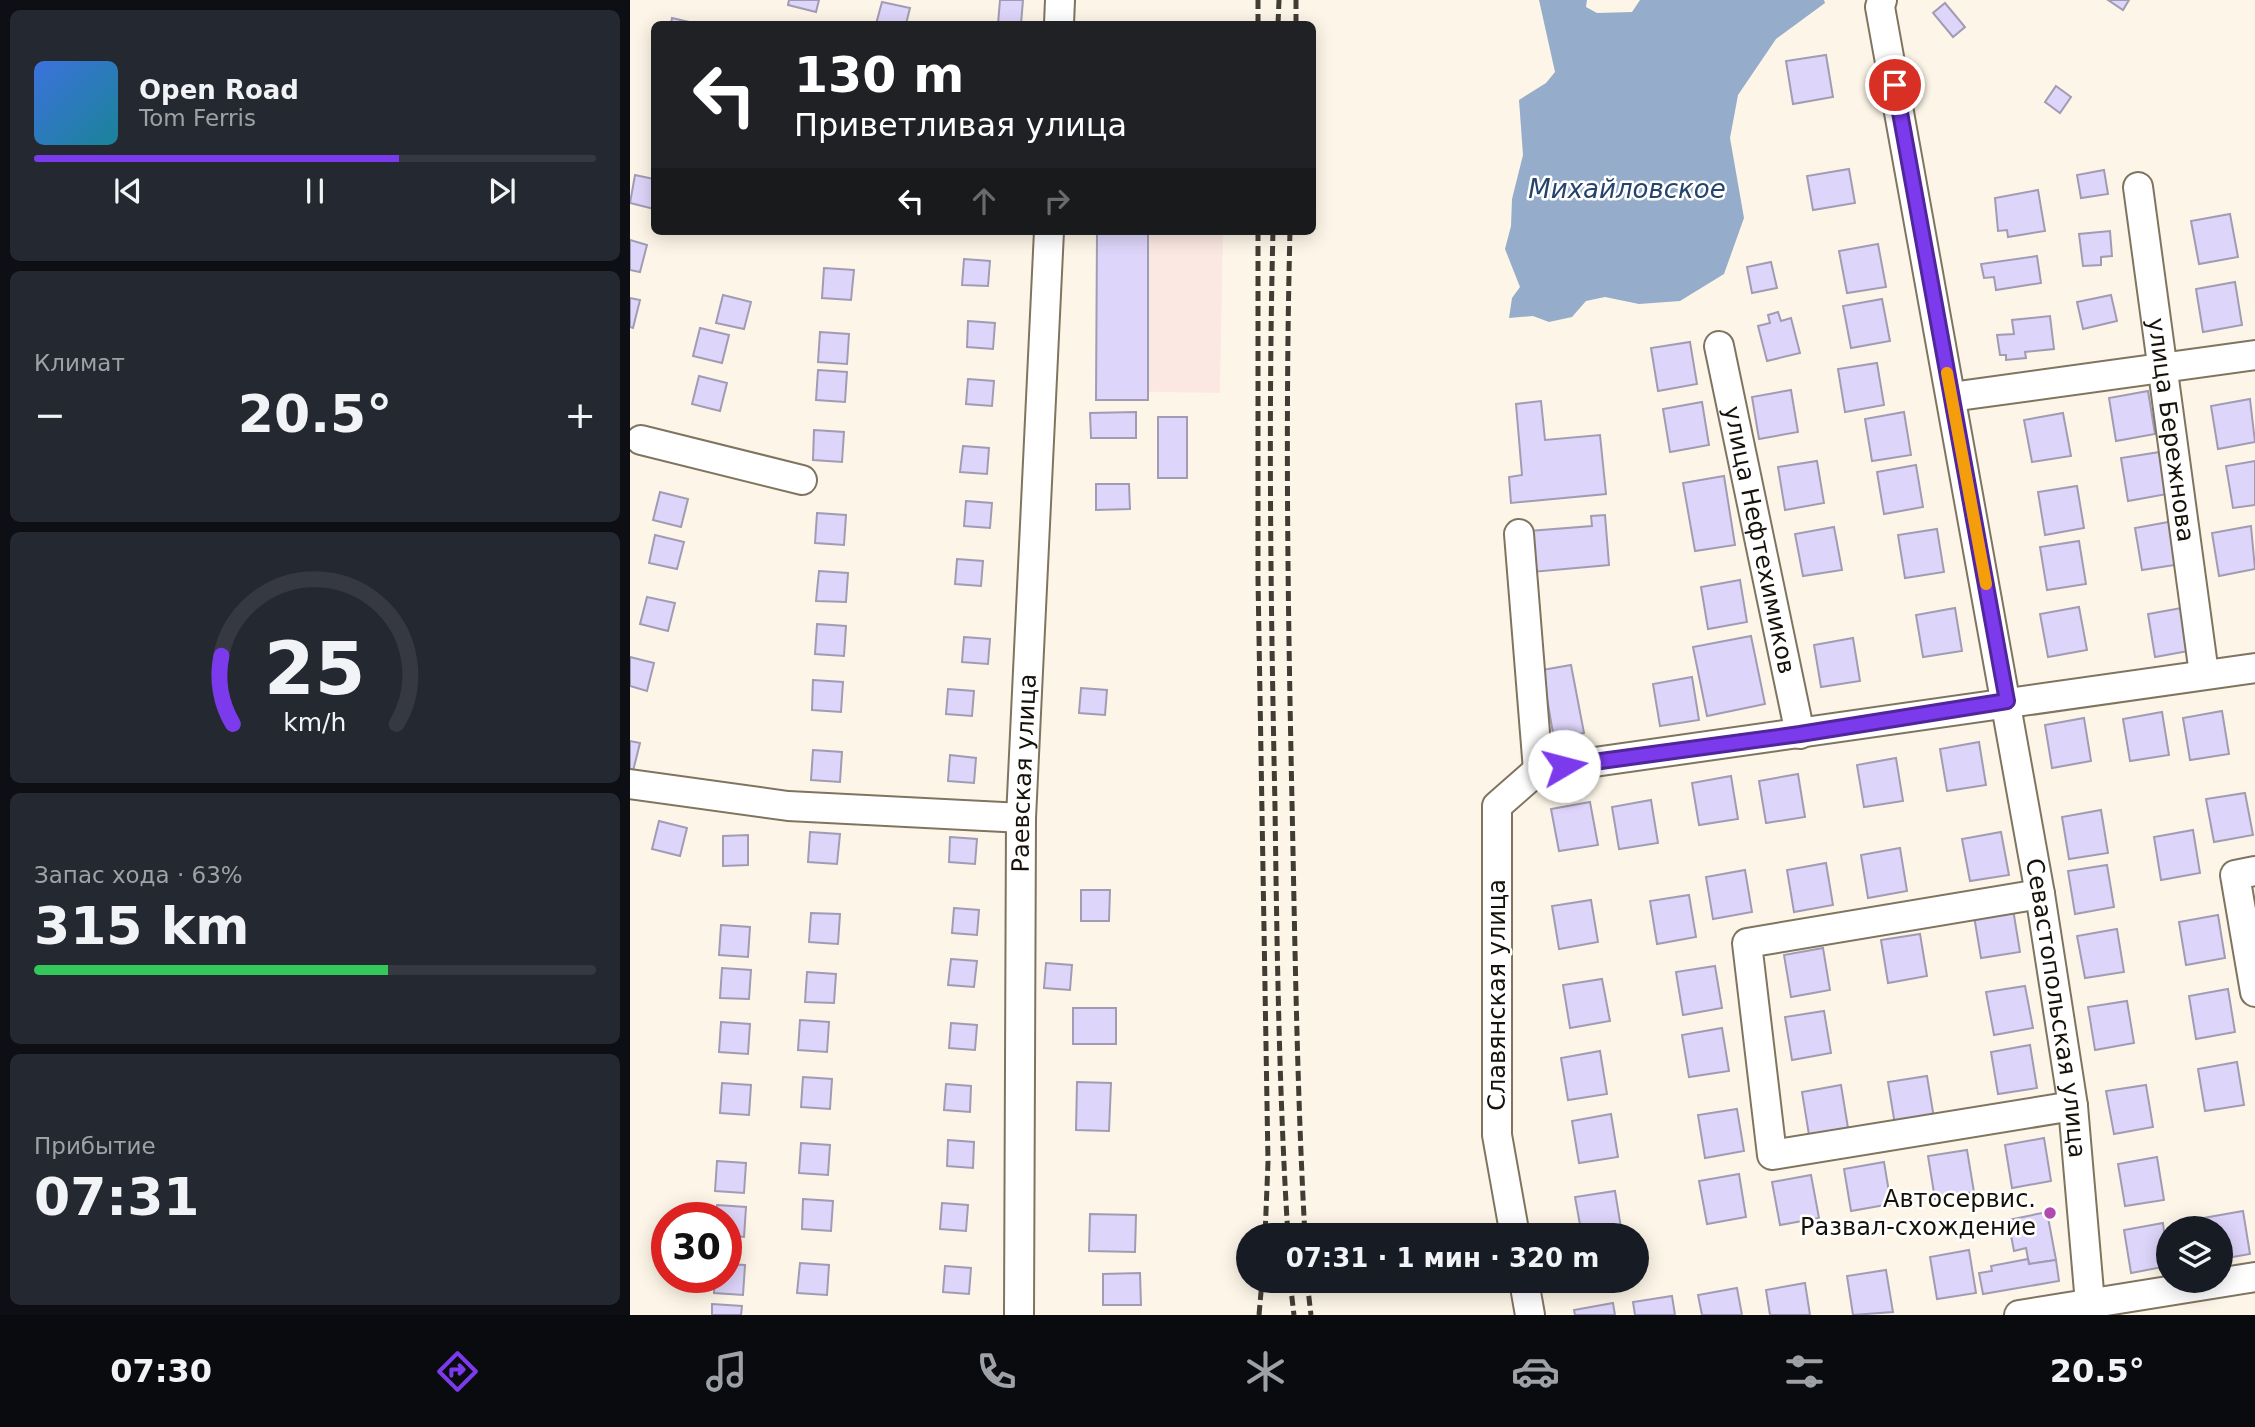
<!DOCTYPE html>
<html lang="ru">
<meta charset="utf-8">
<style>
:root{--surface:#171b24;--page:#242831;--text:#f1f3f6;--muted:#9ea1a6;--line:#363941;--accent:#7c3aed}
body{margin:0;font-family:"DejaVu Sans",sans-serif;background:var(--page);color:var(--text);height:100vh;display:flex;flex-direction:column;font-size:26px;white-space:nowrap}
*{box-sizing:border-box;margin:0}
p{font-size:23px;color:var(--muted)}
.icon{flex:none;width:38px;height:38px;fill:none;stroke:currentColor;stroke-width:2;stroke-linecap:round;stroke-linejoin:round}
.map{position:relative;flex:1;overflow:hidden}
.drawer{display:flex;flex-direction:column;gap:10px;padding:10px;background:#0d0f14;width:630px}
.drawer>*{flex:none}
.guide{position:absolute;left:21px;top:21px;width:665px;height:214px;border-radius:10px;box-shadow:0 4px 18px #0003;background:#202124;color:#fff;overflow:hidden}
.tools{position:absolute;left:1526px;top:1216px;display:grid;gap:14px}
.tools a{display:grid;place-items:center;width:77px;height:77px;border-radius:50%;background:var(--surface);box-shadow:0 4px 18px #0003;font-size:35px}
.speed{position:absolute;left:21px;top:1202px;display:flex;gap:14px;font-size:35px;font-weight:700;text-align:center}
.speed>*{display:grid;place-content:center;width:91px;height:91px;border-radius:50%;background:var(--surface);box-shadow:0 4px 18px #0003;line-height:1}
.speed .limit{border:10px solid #d22;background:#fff;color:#111}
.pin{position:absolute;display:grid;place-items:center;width:60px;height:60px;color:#fff;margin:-30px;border:4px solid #fff;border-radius:50%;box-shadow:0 2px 7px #0007}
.me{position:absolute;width:77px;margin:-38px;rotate:82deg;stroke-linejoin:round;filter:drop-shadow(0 0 5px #0008)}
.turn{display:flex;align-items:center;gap:24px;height:147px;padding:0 28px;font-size:32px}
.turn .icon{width:91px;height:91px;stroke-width:2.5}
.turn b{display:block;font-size:49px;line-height:60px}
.lanes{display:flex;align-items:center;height:66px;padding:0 28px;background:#0003;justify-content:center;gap:35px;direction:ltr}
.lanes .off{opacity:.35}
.big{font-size:52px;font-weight:700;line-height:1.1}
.drawer .widget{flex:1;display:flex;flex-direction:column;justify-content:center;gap:10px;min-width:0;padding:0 24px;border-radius:10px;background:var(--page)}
.drawer .dial{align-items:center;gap:0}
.dial svg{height:182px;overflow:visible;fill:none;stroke:var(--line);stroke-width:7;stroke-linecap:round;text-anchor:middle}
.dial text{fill:var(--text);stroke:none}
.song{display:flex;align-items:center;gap:21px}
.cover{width:84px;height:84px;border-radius:10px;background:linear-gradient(135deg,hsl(220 70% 55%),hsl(190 70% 35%))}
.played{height:7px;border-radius:4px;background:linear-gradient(90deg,var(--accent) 65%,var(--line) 65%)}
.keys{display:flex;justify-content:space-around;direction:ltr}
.heat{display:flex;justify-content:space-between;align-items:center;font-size:38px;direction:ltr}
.charge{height:10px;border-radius:5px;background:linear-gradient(90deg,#34c759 63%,var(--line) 0)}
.trip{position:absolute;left:606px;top:1223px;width:413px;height:70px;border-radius:35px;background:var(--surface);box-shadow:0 4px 18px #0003;font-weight:700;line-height:70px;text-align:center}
.tab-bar{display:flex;height:112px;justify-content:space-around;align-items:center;background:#090b0e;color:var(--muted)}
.tab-bar .icon{width:49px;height:49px}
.tab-bar .on{color:var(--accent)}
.tab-bar b{font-size:32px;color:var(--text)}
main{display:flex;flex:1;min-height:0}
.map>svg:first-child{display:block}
.industrial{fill:#fce8e2}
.water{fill:#95accb}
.building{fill:#ded5fa;stroke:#a19cb3;stroke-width:2}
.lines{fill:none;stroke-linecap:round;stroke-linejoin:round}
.minor-casing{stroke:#7f745f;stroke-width:32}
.minor{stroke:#fff;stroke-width:28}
.rail{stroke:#423d34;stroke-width:5;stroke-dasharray:10 5;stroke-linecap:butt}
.route-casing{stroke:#51269a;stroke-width:18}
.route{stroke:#7c3aed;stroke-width:12}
.slow{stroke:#f59e0b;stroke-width:12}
.poi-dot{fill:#b14aae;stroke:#fff;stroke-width:2.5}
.labels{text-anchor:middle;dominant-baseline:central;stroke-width:5;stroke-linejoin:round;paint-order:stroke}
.street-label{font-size:24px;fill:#16120a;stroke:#fff}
.poi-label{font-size:24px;fill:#16120a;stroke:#fff;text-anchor:end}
.water-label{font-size:26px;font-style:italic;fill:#24436d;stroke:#fff}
</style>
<main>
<section class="drawer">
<div class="widget">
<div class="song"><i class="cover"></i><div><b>Open Road</b><p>Tom Ferris</p></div></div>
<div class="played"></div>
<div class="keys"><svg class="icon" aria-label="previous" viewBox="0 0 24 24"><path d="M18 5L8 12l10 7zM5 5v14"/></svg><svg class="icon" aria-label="pause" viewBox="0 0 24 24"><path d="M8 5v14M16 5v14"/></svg><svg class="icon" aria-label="next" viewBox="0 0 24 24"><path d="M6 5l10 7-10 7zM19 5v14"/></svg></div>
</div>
<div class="widget"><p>Климат</p>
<div class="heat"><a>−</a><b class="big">20.5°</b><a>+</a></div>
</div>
<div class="widget dial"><svg viewBox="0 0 100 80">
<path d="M14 69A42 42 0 1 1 86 69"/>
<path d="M14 69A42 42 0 0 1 9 39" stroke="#7c3aed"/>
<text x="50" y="56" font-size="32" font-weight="700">25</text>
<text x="50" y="72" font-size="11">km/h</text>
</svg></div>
<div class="widget"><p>Запас хода · 63%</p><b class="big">315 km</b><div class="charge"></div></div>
<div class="widget"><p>Прибытие</p><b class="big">07:31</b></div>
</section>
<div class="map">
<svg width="1625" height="1315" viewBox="0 0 1625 1315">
<rect width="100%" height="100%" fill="#fdf6e8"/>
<!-- industrial -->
<path class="industrial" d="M473,231H593L590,393L470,391Z"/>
<!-- water -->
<path class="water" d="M909,0H957L956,7L967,13L1002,12L1010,0H1194L1195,3L1146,39L1108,95L1100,138L1114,218L1094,274L1050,301L1009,304L975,297L956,301L942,317L919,322L903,316L879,318L882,298L890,287L875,249L881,226L882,199L893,155L889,100L916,83L925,72Z"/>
<!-- building -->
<g class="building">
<path d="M159,0H189L186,12L158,5Z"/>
<path d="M370,0H393L391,24H368Z"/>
<path d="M1478,0H1499L1493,10Z"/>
<path d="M252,2L280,8L276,24H246Z"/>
<path d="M1315,3L1335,27L1323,37L1303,13Z"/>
<path d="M42,18L68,24H41Z"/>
<path d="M1196,55L1203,97L1163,104L1156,61Z"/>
<path d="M1426,86L1441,97L1430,113L1415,102Z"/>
<path d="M1219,169L1225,203L1183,210L1177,176Z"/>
<path d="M1474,170L1478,194L1451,198L1447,175Z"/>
<path d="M5,175L24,179V209L0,203Z"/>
<path d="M1408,190L1415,231L1378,237L1377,230L1368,231L1365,198Z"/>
<path d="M1600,214L1608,257L1569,264L1561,221Z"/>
<path d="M467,231H518V400H466Z"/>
<path d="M1480,231L1482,256L1471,257V265L1453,266L1449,234Z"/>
<path d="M0,240L17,245L10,272L0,270Z"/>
<path d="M1248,244L1256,287L1217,293L1209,251Z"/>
<path d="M1407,256L1411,283L1366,290L1364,277L1354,278L1351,264Z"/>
<path d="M334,259L360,261L358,286L332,285Z"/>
<path d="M1141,262L1147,288L1122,293L1117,267Z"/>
<path d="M194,268L224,270L221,300L192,298Z"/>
<path d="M1605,282L1612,325L1573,332L1566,289Z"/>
<path d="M93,295L121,302L114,329L86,323Z"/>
<path d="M1481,295L1487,321L1453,329L1447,302Z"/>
<path d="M0,298L10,300L3,328L0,327Z"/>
<path d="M1252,299L1260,341L1221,348L1213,306Z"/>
<path d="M1148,312L1151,321L1161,318L1170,353L1137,361L1128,326L1140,323L1138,315Z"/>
<path d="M1420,316L1424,349L1395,352L1396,358L1376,360V355H1370L1367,335L1384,334L1382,320Z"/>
<path d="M338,321L365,323L363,349L337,347Z"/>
<path d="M70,328L99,335L92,363L63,356Z"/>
<path d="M190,332L219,334L217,364L188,362Z"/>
<path d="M1060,342L1067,384L1028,391L1021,348Z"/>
<path d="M1247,363L1254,405L1215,412L1208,369Z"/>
<path d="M188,370L217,372L215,402L186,400Z"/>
<path d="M69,376L97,383L90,411L62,404Z"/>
<path d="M338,379L364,381L362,406L336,404Z"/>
<path d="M1161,390L1168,432L1129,439L1122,397Z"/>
<path d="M1518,391L1525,434L1486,441L1479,398Z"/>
<path d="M1620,399L1625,442L1588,449L1581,406Z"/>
<path d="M911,401L915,440L970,435L976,494L881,503L879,477L892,475L886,404Z"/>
<path d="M1072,402L1079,445L1040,452L1033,409Z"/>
<path d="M506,412V438H461L460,413Z"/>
<path d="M1274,412L1281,455L1242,461L1235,419Z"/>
<path d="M1433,413L1441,456L1402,462L1394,420Z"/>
<rect x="528" y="417" width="29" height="61"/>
<path d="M184,430L214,432L212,462L183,460Z"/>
<path d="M333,446L359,448L357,474L330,472Z"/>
<path d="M1530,452L1537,494L1498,501L1491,458Z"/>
<path d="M1187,461L1194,503L1155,510L1148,467Z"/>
<path d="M1625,461V505L1603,508L1596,466Z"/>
<path d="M1286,465L1293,507L1254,514L1247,472Z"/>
<path d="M1094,476L1105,545L1065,551L1053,483Z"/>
<path d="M466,484H499L500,509L466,510Z"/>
<path d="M1447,486L1454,528L1415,535L1408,492Z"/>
<path d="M30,492L58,499L51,527L23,520Z"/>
<path d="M336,501L362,503L360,528L334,526Z"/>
<path d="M187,513L216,515L214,545L185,543Z"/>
<path d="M975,515L979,565L902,572L899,531L962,526L961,516Z"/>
<path d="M1544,521L1551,564L1512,570L1505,528Z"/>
<path d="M1621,526L1625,569L1589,576L1582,533Z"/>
<path d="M1204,527L1212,570L1173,576L1165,534Z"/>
<path d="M1307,529L1314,572L1275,578L1268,535Z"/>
<path d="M25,535L54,542L47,569L19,563Z"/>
<path d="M1449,541L1456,584L1417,590L1410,547Z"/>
<path d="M327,559L353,561L351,586L325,584Z"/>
<path d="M189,571L218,573L216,602L186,601Z"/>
<path d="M1110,580L1117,622L1078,629L1071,587Z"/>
<path d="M17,597L45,603L38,631L10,624Z"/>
<path d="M1449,607L1457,650L1418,657L1410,614Z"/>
<path d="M1557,607L1564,650L1525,657L1518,614Z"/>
<path d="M1325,608L1332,651L1293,657L1286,615Z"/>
<path d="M187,624L216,626L214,656L185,654Z"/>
<path d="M1121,636L1135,704L1077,716L1063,647Z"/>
<path d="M334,637L360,639L358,664L332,662Z"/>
<path d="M1223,638L1230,681L1191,687L1184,645Z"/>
<path d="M0,657L24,663L17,691L0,686Z"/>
<path d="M941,665L954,733L924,739L912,670Z"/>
<path d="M1062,677L1069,720L1030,726L1023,684Z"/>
<path d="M183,680L213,682L211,712L182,710Z"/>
<path d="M451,688L477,690L475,715L449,713Z"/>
<path d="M318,689L344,691L342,716L316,714Z"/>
<path d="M1592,711L1599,754L1560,760L1553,718Z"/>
<path d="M1532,712L1539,755L1500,761L1493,719Z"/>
<path d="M1454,718L1461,761L1422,768L1415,725Z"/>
<path d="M0,741L10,743L3,771L0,770Z"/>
<path d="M1349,742L1356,785L1317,791L1310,749Z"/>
<path d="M183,750L212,752L210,782L181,780Z"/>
<path d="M320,755L346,758L344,783L318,781Z"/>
<path d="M1266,758L1273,801L1234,807L1227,765Z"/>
<path d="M1168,774L1175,817L1136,823L1129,781Z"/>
<path d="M1101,776L1108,819L1069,825L1062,783Z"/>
<path d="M1615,793L1623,835L1584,842L1576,799Z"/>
<path d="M1021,800L1028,843L989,849L982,807Z"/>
<path d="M960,802L968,845L929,851L921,809Z"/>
<path d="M1471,810L1478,853L1439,859L1432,817Z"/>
<path d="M29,821L57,828L50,856L22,849Z"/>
<path d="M1563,830L1570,873L1531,880L1524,837Z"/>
<path d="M180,832L210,834L207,864L178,862Z"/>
<path d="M1371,832L1379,875L1340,881L1332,839Z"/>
<path d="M118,835V865L93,866V836Z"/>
<path d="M320,837L347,839L345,864L319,862Z"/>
<path d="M1270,848L1277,891L1238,898L1231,855Z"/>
<path d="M1196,863L1203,905L1164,912L1157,870Z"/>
<path d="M1477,865L1484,907L1445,914L1438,871Z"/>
<path d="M1115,870L1122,912L1083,919L1076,877Z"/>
<path d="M451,890H480L479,921H451Z"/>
<path d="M1059,895L1066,937L1027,944L1020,901Z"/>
<path d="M961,900L968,942L929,949L922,906Z"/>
<path d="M324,908L349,910L347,935L322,933Z"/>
<path d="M1383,909L1390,952L1351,958L1344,916Z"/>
<path d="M181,913L210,914L208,944L179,942Z"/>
<path d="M1588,915L1595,958L1556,965L1549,922Z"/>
<path d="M91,925L120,927L118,957L89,955Z"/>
<path d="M1487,929L1494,972L1455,978L1447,936Z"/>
<path d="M1290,934L1297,976L1258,983L1251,940Z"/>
<path d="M1193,948L1200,990L1161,997L1154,955Z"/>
<path d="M321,959L347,961L344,987L318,985Z"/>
<path d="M416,963L442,965L440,990L414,988Z"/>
<path d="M1085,966L1092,1008L1053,1015L1046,972Z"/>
<path d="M92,968L121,970L119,999L90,998Z"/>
<path d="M177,972L206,974L204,1003L175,1002Z"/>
<path d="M972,979L980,1021L940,1028L933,985Z"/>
<path d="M1395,986L1403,1028L1364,1035L1356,992Z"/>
<path d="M1598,989L1605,1032L1566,1039L1559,996Z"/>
<path d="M1497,1001L1504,1043L1465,1050L1458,1007Z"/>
<rect x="443" y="1008" width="43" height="36"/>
<path d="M1194,1011L1201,1053L1162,1060L1155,1017Z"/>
<path d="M170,1020L199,1022L197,1052L168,1050Z"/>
<path d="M91,1022L120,1024L118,1054L89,1052Z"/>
<path d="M321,1023L347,1025L345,1050L319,1048Z"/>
<path d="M1092,1028L1099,1071L1059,1077L1052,1035Z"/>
<path d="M1400,1045L1407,1088L1368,1094L1361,1052Z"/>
<path d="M970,1051L977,1094L938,1100L931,1058Z"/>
<path d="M1607,1062L1614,1105L1575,1111L1568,1069Z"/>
<path d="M1297,1076L1304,1118L1265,1125L1258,1082Z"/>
<path d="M173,1077L202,1079L200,1109L171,1107Z"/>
<path d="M447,1082L481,1083L479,1131L446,1130Z"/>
<path d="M92,1083L121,1085L119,1115L90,1113Z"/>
<path d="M316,1084L341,1086L340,1112L314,1110Z"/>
<path d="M1211,1085L1218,1128L1179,1135L1172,1092Z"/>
<path d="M1516,1085L1523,1127L1484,1134L1476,1091Z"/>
<path d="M1107,1109L1114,1151L1075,1158L1068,1115Z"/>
<path d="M981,1114L988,1157L949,1163L942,1121Z"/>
<path d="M1414,1138L1421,1181L1382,1188L1375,1145Z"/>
<path d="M318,1140L344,1142L343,1168L317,1166Z"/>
<path d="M171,1143L200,1145L198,1175L169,1173Z"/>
<path d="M1337,1150L1344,1192L1305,1199L1298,1156Z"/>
<path d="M1527,1157L1534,1200L1495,1206L1488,1164Z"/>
<path d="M87,1161L116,1163L114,1193L85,1191Z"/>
<path d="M1254,1162L1261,1204L1221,1211L1214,1169Z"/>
<path d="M1109,1174L1116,1217L1077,1224L1069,1181Z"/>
<path d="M1181,1175L1189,1218L1150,1225L1142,1182Z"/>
<path d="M985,1191L992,1234L952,1236L945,1197Z"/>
<path d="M173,1199L203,1201L201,1231L172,1229Z"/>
<path d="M312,1203L338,1205L336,1231L310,1229Z"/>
<path d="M87,1205L116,1207L114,1237L96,1235V1218H86Z"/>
<path d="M1613,1211L1620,1254L1591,1259V1228H1575L1573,1218Z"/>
<path d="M1417,1212L1426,1260L1399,1264L1396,1248L1384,1251L1378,1220Z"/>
<path d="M460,1214L506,1215L505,1252L459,1251Z"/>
<path d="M1533,1223L1538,1266L1501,1273L1494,1230Z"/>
<path d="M1339,1250L1346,1293L1307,1299L1300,1257Z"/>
<path d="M1398,1259L1399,1264L1426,1260L1429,1281L1353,1294L1349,1273L1362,1271L1361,1266Z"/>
<path d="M170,1263L199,1265L197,1295L167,1293Z"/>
<path d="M96,1264L115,1265L113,1295L84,1293L85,1278H96Z"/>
<path d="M315,1266L341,1268L339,1294L313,1292Z"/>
<path d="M1256,1270L1263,1312L1223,1315L1217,1276Z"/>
<path d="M510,1273L511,1305H473V1274Z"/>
<path d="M1175,1283L1180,1315H1140L1136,1290Z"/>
<path d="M1107,1288L1112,1315H1072L1068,1295Z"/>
<path d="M1042,1296L1045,1315H1005L1003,1302Z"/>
<path d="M983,1303L985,1315H945L944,1310Z"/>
<path d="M82,1304L112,1306L111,1315H82Z"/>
</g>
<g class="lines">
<defs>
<g id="minor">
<path id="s1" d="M1252,0L1250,7L1410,894L1443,1106L1461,1315"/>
<path d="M429,24L430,0"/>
<path id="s2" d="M1508,187L1574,674"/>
<path id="s3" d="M1089,346L1170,734"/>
<path d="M1321,397L1625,355"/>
<path d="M11,440L172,480"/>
<path d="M889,534L908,770"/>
<path d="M908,770L1625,668"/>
<path d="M0,784L158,806L391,818"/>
<path d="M1625,871L1605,875L1625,992"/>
<path d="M1410,894L1117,943L1142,1155L1443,1106"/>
<path d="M885,1236L867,1135V806L908,770"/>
<path d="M894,1281L900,1315"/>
<path id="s4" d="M389,1315L391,818L419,231"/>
<path d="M1389,1315L1625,1277"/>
</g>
</defs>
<!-- minor casing -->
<use href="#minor" class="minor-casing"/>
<!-- minor -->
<use href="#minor" class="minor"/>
<!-- rail -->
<g class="rail">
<path d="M628,24V0"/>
<path d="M648,24L649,0"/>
<path d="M666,24V0"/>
<path d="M628,231V579L638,1162L635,1236"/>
<path d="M643,231C638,423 641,615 645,807C647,950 649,1093 658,1236"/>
<path d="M660,231C655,422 658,612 662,802C665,947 667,1091 675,1236"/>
<path d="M660,1281L664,1315"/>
<path d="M677,1281L681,1315"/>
<path d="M629,1315L632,1281"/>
</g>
</g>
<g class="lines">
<defs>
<path id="route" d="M934,766L1170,734L1377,701L1265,85"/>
</defs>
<!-- route casing -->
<use href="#route" class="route-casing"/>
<!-- route -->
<use href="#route" class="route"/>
<!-- slow -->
<path class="slow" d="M1317,373L1356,584"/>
</g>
<!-- markers -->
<circle class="poi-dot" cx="1420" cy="1213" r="7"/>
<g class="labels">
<!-- street labels -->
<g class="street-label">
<text stroke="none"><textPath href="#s2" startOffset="245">улица Бережнова</textPath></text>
<text stroke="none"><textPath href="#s3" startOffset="198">улица Нефтехимиков</textPath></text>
<text stroke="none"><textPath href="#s4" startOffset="542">Раевская улица</textPath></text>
<text transform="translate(867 995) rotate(-90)">Славянская улица</text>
<text stroke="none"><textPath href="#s1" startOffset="1024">Севастопольская улица</textPath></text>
</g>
<!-- poi labels -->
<g class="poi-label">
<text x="1406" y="1199">Автосервис.<tspan x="1406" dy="28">Развал-схождение</tspan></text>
</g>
<!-- water labels -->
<g class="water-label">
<text x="997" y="189">Михайловское</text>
</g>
</g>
</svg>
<div class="tools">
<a><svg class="icon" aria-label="layers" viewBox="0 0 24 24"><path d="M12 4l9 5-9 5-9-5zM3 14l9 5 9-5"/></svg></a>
</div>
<div class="speed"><div class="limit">30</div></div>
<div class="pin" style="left:1265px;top:85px;background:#d93025"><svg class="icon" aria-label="arrive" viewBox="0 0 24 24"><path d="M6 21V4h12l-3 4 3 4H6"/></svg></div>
<svg class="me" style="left:934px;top:766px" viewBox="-20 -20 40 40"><circle r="19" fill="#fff"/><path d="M0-13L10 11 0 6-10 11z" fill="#7c3aed"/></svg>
<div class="trip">07:31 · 1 мин · 320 m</div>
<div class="guide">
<div class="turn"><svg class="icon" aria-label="left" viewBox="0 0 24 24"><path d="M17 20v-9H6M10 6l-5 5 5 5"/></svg><div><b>130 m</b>Приветливая улица</div></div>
<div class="lanes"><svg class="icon" aria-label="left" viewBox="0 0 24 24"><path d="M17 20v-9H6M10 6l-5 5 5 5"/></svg><svg class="icon off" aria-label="ahead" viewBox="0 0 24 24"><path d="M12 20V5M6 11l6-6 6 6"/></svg><svg class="icon off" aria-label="right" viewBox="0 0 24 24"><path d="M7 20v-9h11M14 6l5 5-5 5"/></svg></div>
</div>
</div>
</main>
<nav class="tab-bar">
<b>07:30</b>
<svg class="icon on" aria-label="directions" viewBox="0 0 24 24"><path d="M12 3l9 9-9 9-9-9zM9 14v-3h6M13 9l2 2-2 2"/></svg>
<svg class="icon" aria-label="music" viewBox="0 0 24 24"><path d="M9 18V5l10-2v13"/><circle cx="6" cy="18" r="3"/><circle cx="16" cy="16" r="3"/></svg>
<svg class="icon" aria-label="phone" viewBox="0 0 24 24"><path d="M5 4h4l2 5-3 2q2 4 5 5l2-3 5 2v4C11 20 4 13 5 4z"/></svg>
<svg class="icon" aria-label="climate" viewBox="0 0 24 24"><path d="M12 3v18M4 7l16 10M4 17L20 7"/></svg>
<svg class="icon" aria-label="car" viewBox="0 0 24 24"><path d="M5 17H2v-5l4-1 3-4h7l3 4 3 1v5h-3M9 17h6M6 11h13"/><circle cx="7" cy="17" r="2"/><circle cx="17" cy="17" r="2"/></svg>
<svg class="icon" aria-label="filters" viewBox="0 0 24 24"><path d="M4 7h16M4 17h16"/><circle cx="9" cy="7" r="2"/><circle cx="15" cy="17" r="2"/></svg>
<b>20.5°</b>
</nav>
